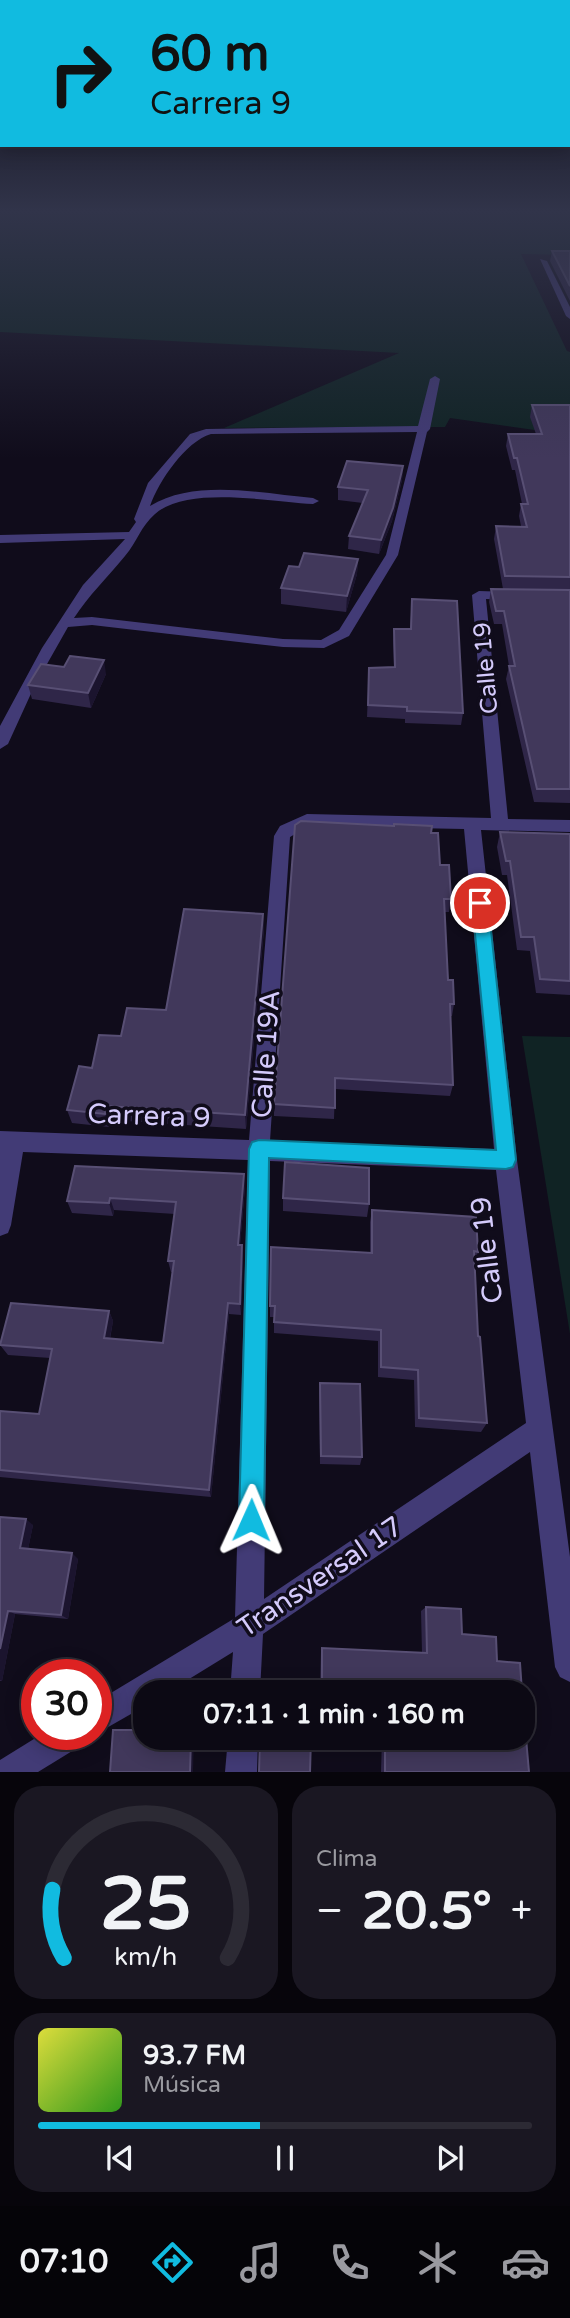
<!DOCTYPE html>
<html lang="es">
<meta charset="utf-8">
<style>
:root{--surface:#0c0914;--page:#1a1722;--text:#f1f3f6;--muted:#9a9aa0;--line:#2c2a34;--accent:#11bbe0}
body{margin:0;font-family:"Varela Round",sans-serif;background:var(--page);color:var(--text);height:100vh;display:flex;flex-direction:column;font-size:26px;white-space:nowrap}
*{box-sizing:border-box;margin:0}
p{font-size:23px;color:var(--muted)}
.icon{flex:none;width:38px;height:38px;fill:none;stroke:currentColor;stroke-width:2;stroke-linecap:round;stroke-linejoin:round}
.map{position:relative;height:1772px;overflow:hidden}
.drawer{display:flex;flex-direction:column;gap:14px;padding:14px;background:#07050b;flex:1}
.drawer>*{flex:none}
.top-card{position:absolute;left:0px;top:0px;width:570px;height:147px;box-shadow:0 4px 18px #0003,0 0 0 2px var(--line);background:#11bbe0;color:#111;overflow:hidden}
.speed{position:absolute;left:21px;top:1659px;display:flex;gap:14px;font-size:35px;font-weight:700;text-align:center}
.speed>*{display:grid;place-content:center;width:91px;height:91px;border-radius:50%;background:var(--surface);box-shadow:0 4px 18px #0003,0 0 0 2px var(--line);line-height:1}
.speed .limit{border:10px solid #d22;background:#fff;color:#111}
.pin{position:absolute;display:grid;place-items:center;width:60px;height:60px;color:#fff;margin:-30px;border:4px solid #fff;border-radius:50%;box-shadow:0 2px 7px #0007}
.me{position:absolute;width:77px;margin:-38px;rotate:1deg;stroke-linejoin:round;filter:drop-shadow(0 0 5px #0008)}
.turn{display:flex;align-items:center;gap:24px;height:147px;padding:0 35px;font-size:32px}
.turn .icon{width:91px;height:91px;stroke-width:2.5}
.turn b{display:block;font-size:49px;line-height:60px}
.big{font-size:52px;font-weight:800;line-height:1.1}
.drawer .card{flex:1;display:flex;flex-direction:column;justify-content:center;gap:10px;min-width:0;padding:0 24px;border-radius:28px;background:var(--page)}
.drawer .dial{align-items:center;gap:0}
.dial svg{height:182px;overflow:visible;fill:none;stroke:var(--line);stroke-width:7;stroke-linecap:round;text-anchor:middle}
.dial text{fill:var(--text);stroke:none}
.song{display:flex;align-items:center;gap:21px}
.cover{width:84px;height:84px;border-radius:10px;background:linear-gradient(135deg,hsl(60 70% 55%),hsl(110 70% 35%))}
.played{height:7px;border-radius:4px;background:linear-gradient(90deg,var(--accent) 45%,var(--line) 45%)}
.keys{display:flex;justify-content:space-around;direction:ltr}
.heat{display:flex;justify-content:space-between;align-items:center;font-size:38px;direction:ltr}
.drawer .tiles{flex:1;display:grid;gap:14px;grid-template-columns:1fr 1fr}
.card:last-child{grid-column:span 2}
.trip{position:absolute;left:133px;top:1680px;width:402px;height:70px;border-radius:28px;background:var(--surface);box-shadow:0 4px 18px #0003,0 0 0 2px var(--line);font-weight:800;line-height:70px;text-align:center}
.tabs{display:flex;height:112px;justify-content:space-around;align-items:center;background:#050408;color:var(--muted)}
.tabs .icon{width:49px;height:49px}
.tabs .on{color:var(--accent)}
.tabs b{font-size:32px;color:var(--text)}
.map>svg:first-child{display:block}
.green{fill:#102324}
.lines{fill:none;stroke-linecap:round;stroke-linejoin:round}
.minor{fill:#423b76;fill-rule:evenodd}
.wall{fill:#2f2648}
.shaded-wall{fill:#1b142e}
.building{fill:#41385b;stroke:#584f74;stroke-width:2}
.route{fill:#11bbe0;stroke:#0b7a92;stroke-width:2}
.labels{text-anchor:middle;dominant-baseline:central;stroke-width:7;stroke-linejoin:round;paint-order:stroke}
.street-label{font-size:24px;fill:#d4cafb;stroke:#100c1b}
.near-street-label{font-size:28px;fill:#d4cafb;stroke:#100c1b}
</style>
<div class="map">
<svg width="570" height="1772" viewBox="0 0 570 1772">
<rect width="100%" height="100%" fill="#100c1b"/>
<!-- green -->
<g class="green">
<path d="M0,211H570V255L521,254L567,351L570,352V435L450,418L445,427L224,428L399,353L0,332Z"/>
<path d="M522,1036L570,1037V1334Z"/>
</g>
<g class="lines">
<!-- minor -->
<g class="minor">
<path d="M540,259L547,261L570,307V319L566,316Z"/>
<path d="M435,376L440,379L430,429L427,432L398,555L349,636L324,648L283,647L92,625L68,627L34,687L8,744L0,749V726L42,648L83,585L125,539L0,543V535L129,532L136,522L134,519L148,483L190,434L206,429L418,426L430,379ZM417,432L386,555L339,630L321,640L283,639L92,617L74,618C89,595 107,578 125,556C137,542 141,526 155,514C187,485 272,502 313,504L319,501L313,498C263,494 196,478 150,506C159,481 185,442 211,434Z"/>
<path d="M479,591L511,592L518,596L511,600L486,599L508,819L570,820V832L481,830L517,1160L570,1557V1682L560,1677L555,1667L530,1452L263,1634L260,1692H230L233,1652L168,1692H145V1706L96,1734V1702L235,1618L248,1160L23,1152L11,1225L8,1233L0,1236V1131L249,1140L274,836L280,826L307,814L491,818L472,595ZM309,826L464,829L494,1149L270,1141L290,837ZM270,1161L496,1170L526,1423L264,1599Z"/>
<path d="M42,1734H86L82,1745L38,1772H0V1760Z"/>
<path d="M228,1738H258L257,1772H225Z"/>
</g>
</g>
<!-- wall -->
<g class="wall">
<path d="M552,251H570V301L550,261Z"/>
<path d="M532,405H570V803L534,802L506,679L509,666L502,624H494L489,602L491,589H503L494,539L496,526H521L519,516L521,504H522L515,470H512L506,446L508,434H536L530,417Z"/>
<path d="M403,466L402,480L392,521L379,554L348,549L349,536L363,503L338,500V487Z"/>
<path d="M358,559L357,574L346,612L281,604V588L299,567Z"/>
<path d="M412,599L463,713L461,725L405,723V719L367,717L369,668L394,667L393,641L394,629H410Z"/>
<path d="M106,674L91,708L32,699L28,685Z"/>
<path d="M500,832L570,834V995L536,993L530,951L517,950L507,875H502L497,847Z"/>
<path d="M431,833L440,865L451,899L449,912H445L448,980L454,1004L452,1016H450L453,1085L450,1096L335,1089L334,1119L274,1116V1104Z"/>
<path d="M263,914L264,929L246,1129L111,1120L109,1127L72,1123L67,1110L92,1068L121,1036L166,1010Z"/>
<path d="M245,1187L240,1245L243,1257L241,1315L229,1314L211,1497L0,1477V1411L39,1414L50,1358L8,1355L0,1345L109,1311L113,1321L110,1339L163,1343L172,1272H171L168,1261L175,1214L114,1210L113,1216L72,1213L67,1201Z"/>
<path d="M283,1198L369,1204L367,1217L283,1211Z"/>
<path d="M372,1210L478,1252L475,1261L478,1336L487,1423L481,1432L415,1427L414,1380L378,1377V1341L274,1333V1317H270V1306L370,1253V1222Z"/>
<path d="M320,1383L362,1457L360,1465L320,1464L319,1393Z"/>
<path d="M0,1517L33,1525L28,1549L78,1559L68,1619L15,1614L2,1681H0Z"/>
<path d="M426,1607L497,1661L320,1686L321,1651L322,1648L422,1653L421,1611Z"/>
<path d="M382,1738H523L529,1772H381Z"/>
</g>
<!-- shaded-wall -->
<g class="shaded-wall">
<path d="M403,466L402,480L392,521L379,554L381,540Z"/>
<path d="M358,559L357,574L346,612L347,596Z"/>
<path d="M104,660L106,674L91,708L88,693Z"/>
<path d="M263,914L264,929L246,1129L245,1115Z"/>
<path d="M107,1106L111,1120L109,1127L105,1114Z"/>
<path d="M244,1174L245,1187L239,1256L238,1245Z"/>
<path d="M110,1198L114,1210L113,1216L109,1203Z"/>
<path d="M242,1245L243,1257L241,1315L240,1304Z"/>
<path d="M228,1303L229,1314L211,1497L209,1490Z"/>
<path d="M109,1311L113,1321L108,1348L104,1338Z"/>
<path d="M26,1519L33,1525L27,1554L20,1548Z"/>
<path d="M72,1553L78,1559L68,1619L61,1615Z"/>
<path d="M8,1611L15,1614L2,1681L0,1680V1649Z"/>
<path d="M191,1738H194L193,1772H190Z"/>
</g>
<!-- building -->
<g class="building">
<path d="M552,251H570V286Z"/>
<path d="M532,405H570V577L505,576L496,526L527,527L521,504H528L517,458H514L508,434H542Z"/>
<path d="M347,461L403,466L393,508L381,540L349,536L368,490L338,487Z"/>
<path d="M304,553L358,559L347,596L281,588L289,566L299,567Z"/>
<path d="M491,589L570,590V789H537L509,666H515L504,611H496Z"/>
<path d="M412,599L457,601L463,713L407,711V707L368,705L369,668L395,667L394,629H411Z"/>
<path d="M70,656L104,660L88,693L28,685L41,664L64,667Z"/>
<path d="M301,821L394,826V824L432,826L431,833H438L440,865H449L451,899H444L448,980H453L454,1004H450L453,1085L335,1078V1108L274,1104L295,825Z"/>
<path d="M500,832L570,834V981L540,979L534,937H521L510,861H506Z"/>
<path d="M184,909L263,914L245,1115L107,1106L105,1114L67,1110L79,1066L92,1068L99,1035L121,1036L127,1008L166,1010Z"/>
<path d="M285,1162L369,1168V1204L283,1198Z"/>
<path d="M75,1166L244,1174L238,1245H242L240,1304L228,1303L209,1490L0,1470V1411L39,1414L52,1349L0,1345L11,1303L109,1311L104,1338L163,1343L174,1261H168L176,1202L110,1198L109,1203L67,1201Z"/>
<path d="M372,1210L476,1217L478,1252L474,1251L478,1336L480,1337L487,1423L419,1418L418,1370L381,1367V1330L274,1322L275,1306H270L271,1247L372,1253Z"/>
<path d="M320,1383L360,1384L362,1457L321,1456Z"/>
<path d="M0,1517L26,1519L20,1548L72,1553L61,1615L8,1611L0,1649Z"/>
<path d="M426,1607L461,1609L462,1634L496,1637L497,1661L520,1663L522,1692H260H261L262,1681L322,1686V1648L427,1653Z"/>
<path d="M523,1704L529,1772H385V1738H523Z"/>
<path d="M113,1730H145V1738H191L190,1772H110Z"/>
<path d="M260,1738H311L310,1772H259Z"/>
</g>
<!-- sky -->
<linearGradient id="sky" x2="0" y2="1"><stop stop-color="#09070f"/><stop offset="0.46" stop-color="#31344a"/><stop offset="1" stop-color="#31344a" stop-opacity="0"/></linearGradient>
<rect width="570" height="459" fill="url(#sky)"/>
<!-- route -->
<path class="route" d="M480,897L488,903L516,1160L513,1167L506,1169L269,1158L264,1520L260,1529L251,1532L243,1529L239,1520L249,1149L252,1142L259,1140L496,1150L472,903Z"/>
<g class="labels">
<!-- street labels -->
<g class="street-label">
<text transform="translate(486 668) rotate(-95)">Calle 19</text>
</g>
<!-- near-street labels -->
<g class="near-street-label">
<text transform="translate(266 1054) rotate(-86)">Calle 19A</text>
<text transform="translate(149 1116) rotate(2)">Carrera 9</text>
<text transform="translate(487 1250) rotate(-97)">Calle 19</text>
<text transform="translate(320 1577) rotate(-34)">Transversal 17</text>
</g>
</g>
</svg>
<div class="speed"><div class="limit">30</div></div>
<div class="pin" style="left:480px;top:903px;background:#d93025"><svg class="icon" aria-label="arrive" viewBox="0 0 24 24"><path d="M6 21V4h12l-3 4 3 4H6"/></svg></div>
<svg class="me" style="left:251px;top:1520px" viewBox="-20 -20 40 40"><path d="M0-17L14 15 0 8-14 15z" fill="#11bbe0" stroke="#fff" stroke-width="4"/></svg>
<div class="trip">07:11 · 1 min · 160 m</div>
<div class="top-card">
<div class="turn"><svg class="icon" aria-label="right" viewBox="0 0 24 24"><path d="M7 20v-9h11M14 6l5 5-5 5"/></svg><div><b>60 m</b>Carrera 9</div></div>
</div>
</div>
<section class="drawer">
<div class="tiles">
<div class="card dial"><svg viewBox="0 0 100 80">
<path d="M14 69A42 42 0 1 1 86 69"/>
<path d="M14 69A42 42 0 0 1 9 39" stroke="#11bbe0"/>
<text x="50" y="56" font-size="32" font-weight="700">25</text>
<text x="50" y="72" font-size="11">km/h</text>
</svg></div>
<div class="card"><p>Clima</p>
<div class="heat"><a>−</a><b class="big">20.5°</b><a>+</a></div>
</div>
<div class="card">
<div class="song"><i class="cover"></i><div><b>93.7 FM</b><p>Música</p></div></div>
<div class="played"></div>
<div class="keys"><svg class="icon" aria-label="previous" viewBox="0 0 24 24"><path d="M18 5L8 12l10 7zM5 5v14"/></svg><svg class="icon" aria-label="pause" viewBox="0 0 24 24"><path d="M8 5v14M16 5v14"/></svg><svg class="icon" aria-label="next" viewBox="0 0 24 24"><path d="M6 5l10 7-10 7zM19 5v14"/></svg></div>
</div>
</div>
</section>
<nav class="tabs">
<b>07:10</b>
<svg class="icon on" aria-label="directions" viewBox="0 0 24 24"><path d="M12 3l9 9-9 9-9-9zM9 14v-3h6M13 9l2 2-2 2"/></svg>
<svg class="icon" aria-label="music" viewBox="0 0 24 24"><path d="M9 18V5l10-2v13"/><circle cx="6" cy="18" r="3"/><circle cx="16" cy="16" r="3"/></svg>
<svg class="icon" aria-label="phone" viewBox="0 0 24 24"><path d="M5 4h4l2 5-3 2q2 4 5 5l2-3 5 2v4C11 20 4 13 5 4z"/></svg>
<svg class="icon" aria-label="climate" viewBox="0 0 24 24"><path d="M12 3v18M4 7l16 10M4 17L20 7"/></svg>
<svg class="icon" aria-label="car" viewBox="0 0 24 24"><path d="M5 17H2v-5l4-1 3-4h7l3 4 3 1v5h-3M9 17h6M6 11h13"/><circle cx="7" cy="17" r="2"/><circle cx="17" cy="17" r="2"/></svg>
</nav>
